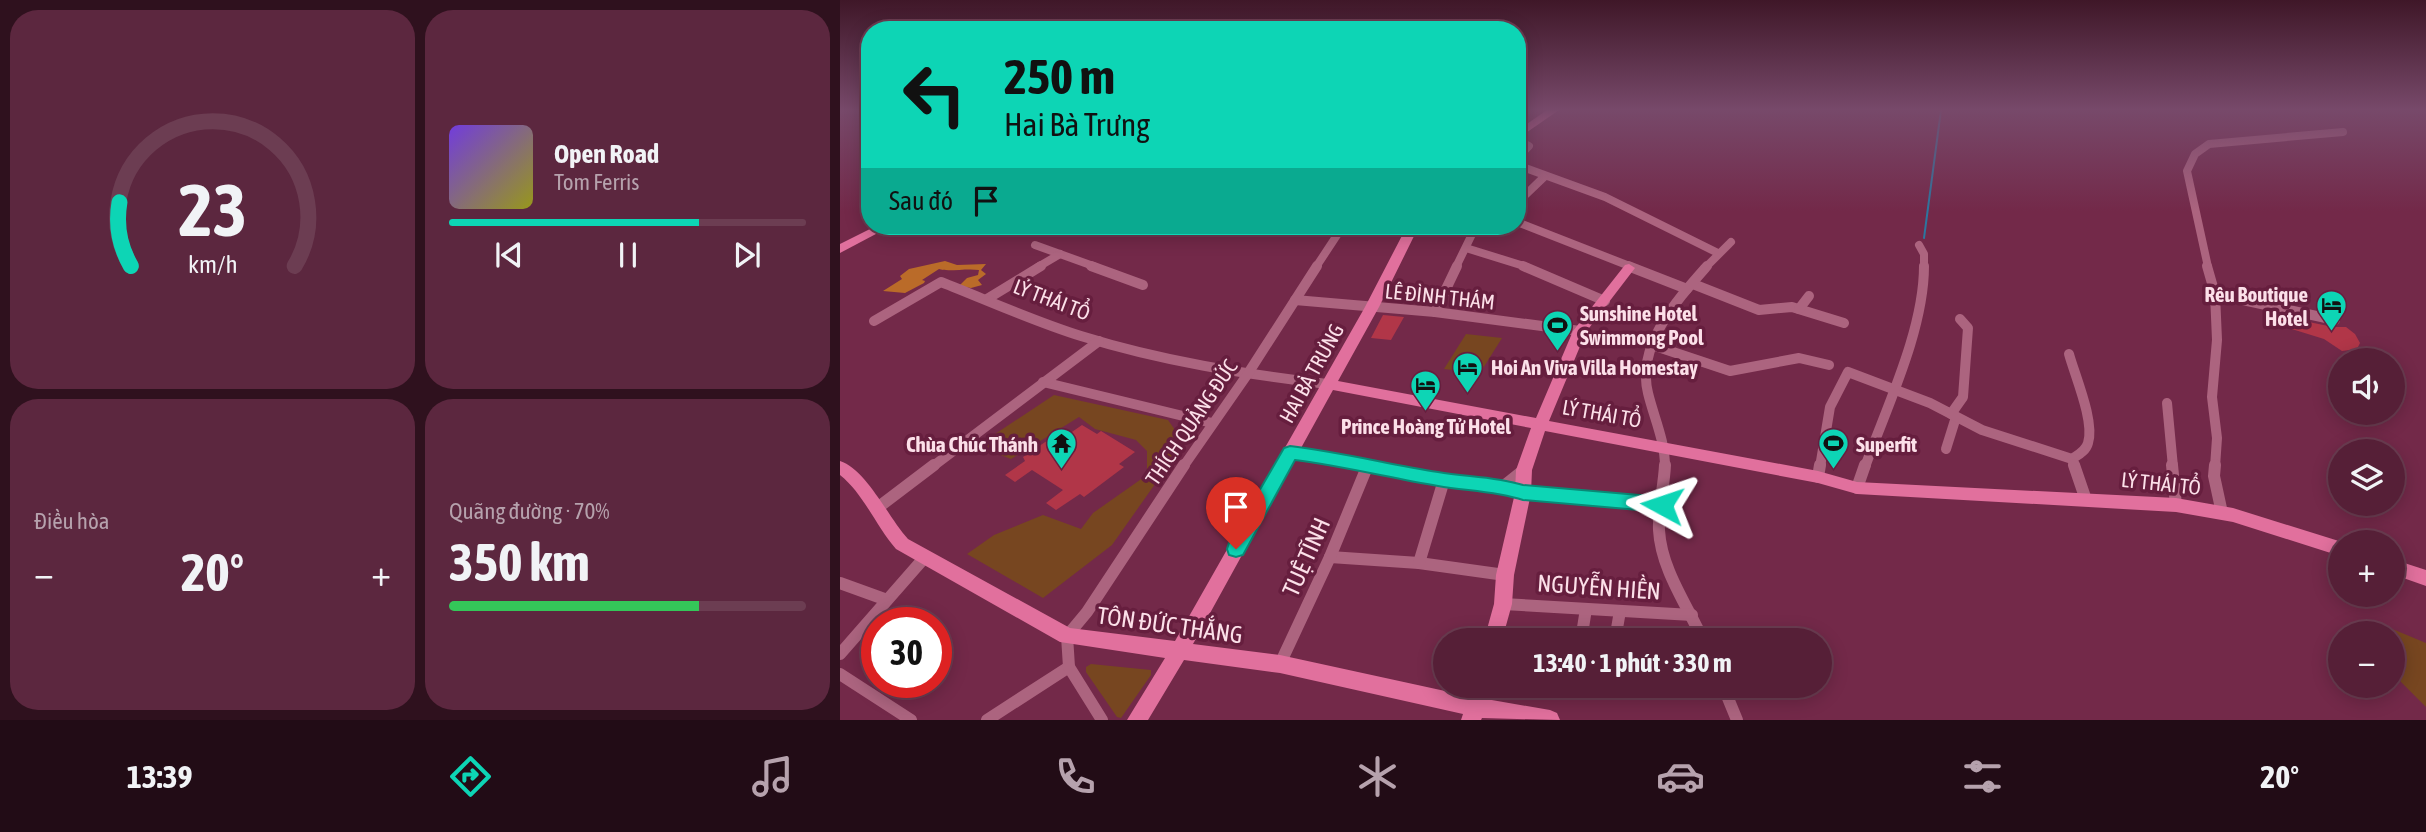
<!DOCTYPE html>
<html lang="vi">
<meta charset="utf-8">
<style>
:root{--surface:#561f37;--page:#5c273f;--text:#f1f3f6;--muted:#b6a2ad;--line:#6c3d52;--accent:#0dd5b5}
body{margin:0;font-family:"Asap Condensed",sans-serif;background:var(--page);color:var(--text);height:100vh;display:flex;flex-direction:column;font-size:26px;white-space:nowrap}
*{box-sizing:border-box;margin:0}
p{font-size:23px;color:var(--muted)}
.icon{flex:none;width:38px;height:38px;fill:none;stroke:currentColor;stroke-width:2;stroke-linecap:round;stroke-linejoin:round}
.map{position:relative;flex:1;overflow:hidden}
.side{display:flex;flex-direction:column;gap:10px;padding:10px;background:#2f111e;width:840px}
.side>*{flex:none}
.guide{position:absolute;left:21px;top:21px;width:665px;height:214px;border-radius:28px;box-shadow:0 4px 18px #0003,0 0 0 2px var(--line);background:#0dd5b5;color:#111;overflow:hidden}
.fabs{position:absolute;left:1488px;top:348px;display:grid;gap:14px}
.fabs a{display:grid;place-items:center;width:77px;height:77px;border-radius:50%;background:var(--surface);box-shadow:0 4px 18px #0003,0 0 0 2px var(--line);font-size:35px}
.speed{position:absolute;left:21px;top:607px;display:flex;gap:14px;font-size:35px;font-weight:700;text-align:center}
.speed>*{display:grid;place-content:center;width:91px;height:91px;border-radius:50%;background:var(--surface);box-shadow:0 4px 18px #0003,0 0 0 2px var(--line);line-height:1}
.speed .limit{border:10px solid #d22;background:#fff;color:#111}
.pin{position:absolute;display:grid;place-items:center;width:60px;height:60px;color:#fff;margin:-72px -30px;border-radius:50% 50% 50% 0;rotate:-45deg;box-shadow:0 0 7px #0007}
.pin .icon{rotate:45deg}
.me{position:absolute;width:77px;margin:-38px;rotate:275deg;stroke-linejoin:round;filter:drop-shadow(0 0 5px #0008)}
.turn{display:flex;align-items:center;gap:24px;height:147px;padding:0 28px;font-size:32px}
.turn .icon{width:91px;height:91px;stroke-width:2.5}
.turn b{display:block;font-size:49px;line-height:60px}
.then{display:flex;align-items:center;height:66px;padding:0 28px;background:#0003;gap:14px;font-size:26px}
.big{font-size:52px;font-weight:700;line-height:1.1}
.side .widget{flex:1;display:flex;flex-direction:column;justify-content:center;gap:10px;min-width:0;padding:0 24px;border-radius:28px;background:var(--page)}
.side .dial{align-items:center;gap:0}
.dial svg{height:182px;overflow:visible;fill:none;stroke:var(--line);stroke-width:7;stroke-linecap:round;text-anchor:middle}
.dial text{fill:var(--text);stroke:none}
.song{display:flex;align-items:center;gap:21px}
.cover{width:84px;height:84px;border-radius:10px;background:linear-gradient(135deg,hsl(260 70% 55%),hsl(60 70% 35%))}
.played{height:7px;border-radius:4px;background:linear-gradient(90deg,var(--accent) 70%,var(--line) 70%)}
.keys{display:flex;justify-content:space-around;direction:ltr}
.heat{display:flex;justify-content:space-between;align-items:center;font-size:38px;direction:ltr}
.charge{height:10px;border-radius:5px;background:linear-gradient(90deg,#34c759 70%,var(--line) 0)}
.side .tiles{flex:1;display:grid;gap:10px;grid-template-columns:repeat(2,1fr)}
.trip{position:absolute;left:593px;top:628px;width:399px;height:70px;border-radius:35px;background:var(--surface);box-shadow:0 4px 18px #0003,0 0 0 2px var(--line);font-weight:700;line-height:70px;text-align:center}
.menu{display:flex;height:112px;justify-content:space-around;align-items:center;background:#220c16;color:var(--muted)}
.menu .icon{width:49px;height:49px}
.menu .current{color:var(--accent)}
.menu b{font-size:32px;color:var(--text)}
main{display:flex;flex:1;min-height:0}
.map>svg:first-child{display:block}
.green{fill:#774620}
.forest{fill:#ba6b29}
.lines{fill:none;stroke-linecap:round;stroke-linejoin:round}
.stream{stroke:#2c759e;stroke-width:2}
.building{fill:#b13648}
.street-far2{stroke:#ac647f;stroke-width:8}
.street-far1{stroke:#ac647f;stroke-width:10}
.street{stroke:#ac647f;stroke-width:12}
.secondary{fill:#e1709d;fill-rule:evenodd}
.route{fill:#0dd5b5;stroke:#088a76;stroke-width:2}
.labels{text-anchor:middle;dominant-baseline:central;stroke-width:7;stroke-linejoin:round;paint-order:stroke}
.poi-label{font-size:21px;font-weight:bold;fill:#fce0e9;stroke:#661e3e;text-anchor:start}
.street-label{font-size:21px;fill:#fce0e9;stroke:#661e3e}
.near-street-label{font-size:24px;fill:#fce0e9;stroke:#661e3e}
</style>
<main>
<section class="side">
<div class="tiles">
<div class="widget dial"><svg viewBox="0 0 100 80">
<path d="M14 69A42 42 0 1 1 86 69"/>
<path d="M14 69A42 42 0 0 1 9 41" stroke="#0dd5b5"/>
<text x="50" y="56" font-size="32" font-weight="700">23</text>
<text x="50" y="72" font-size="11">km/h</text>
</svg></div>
<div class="widget">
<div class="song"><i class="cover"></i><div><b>Open Road</b><p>Tom Ferris</p></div></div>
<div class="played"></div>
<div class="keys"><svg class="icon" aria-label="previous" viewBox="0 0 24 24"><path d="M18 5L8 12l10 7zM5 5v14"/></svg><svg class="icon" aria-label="pause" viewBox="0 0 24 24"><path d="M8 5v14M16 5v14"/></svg><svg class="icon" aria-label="next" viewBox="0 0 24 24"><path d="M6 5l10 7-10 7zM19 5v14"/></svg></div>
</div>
<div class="widget"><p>Điều hòa</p>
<div class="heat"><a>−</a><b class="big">20°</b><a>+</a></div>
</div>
<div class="widget"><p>Quãng đường · 70%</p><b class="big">350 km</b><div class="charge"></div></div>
</div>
</section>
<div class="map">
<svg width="1586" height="720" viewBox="0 0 1586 720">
<rect width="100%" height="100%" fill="#732949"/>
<!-- green -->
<g class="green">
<path d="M626,334L662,338L640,373L604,369Z"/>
<path d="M214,395L328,420L344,443L272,545L203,598L127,554L154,535L203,515L241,529L253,513L307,475V451L296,440L255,429L239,417L171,459L137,446Z"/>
<path d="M1538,623L1586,643V707L1552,673V634L1536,633Z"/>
<path d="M251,664L311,670V675L281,718L277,717L246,672V667Z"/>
</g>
<!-- forest -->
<path class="forest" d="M105,261L117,265L146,264L141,270L146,274L138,280L142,285L131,288L119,286L127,278L138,275L139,270C127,268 107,272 99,269L82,280L85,281L84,283L65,293L43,291L62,279L60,276L69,269Z"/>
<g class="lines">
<!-- stream -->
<path class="stream" d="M1084,238L1101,110"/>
</g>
<!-- building -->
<g class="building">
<path d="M543,315L564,317L551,340L531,338Z"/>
<path d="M1445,317L1493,327H1506L1515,334L1520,343L1517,349L1502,351L1484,339L1442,326L1440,318Z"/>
<path d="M242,425L257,434L261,431L295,452L279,464L284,467L244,497L240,494L216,510L206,503L223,490L192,470L175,482L165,475L185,461L183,457L223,430L229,434Z"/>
</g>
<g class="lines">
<!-- street-far2 -->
<g class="street-far2">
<path d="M677,140L689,146L677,158"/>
<path d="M677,165L765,197L878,253"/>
<path d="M677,203L704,177"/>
<path d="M677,222L792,267"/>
<path d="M195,245L256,267"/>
<path d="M1079,245L1084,254V267"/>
<path d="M626,248L687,267"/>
<path d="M198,267L220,254"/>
<path d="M476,267L503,226"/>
<path d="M616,267L636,226"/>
<path d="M866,267L891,242"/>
<path d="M1368,267L1347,171L1355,154L1369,144L1503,132"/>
</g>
<!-- street-far1 -->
<g class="street-far1">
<path d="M251,266L303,285"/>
<path d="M683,266L765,301"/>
<path d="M788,266L847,289"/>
<path d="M1367,266L1375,294L1377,340L1372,397L1377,438L1375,467"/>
<path d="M853,284L919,310L952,307L1004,323"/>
<path d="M1375,294L1495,320"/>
<path d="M147,299L201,266"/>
<path d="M455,300L595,312L740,331"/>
<path d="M959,309L969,296"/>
<path d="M595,312L617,266"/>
<path d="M34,321L101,282C147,300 193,321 241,336C321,361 404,374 487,384"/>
<path d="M812,345L890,371L959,358L989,365"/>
<path d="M1229,354C1235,376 1255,422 1248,443C1246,451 1238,455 1232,459L1235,467"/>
<path d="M203,382L372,423"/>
<path d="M1327,403L1333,467"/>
<path d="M1111,414L1123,397L1128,328L1120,319"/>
<path d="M1106,449L1116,417"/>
<path d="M450,453L501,459L529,467"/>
<path d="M92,467L259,341"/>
<path d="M343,467L407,375L477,266"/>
<path d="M825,467C825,440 814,418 808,393C796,345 837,300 867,266"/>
<path d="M980,467L990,407L1008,372L1090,403L1142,430L1232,459"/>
<path d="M1025,467C1047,406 1084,330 1084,266"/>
</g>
<!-- street -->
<g class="street">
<path d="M522,465L604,480L664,486L683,493L822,505"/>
<path d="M825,465C824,487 818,508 819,530C821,569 847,605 863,640"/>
<path d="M1234,465L1246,500"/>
<path d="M1332,465L1336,505"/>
<path d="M1375,465L1374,476L1382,513"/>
<path d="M978,477L980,465"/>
<path d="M664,486L684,470"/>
<path d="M1017,488L1025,465"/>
<path d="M36,509L94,465"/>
<path d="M490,557L579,563L665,575"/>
<path d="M579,563L604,480"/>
<path d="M0,583L47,600"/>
<path d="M663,604L852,615"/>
<path d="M741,640L746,609"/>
<path d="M775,640L780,611"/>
<path d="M0,654L85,557"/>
<path d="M440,664L490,557L527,467"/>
<path d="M0,674L71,720"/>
<path d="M883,686L897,720"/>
<path d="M147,720L229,667"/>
<path d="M262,720L229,667L227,636L247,612L344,465"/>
</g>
<!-- secondary -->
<g class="secondary">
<path d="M707,110H719L677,139V131Z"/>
<path d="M36,226H51L0,253V244Z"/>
<path d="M567,226H579L539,307L498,381L696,418L733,331L785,265L789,264L795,268L746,332L709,421L978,471L1017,482L1336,498L1393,508L1502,542H1500V556L1393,522L1336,512L1017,494L978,483L705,431L692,470L691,493L674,575L672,604L662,640H644L654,604L656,575L675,493L676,470L691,428L493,390L353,644L440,655L628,696L630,686H650L646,699L710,710L717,713L720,720L642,718L641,720H621L623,714L440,673L344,660L308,720H287L325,658L220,642L56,549C36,526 23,493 0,475V461C26,469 48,517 68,539L230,628L335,641L525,307Z"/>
<path d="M1552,559L1586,570V586L1552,574Z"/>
</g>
</g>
<!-- sky -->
<linearGradient id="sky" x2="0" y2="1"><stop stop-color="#3f1728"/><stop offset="0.52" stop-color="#77496a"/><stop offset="1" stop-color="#77496a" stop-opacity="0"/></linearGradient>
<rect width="1586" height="211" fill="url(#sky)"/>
<!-- route -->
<path class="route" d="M450,446C500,452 548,464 598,472C627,477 655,476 683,485L822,497L828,499L831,505L828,510L822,512L683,500C655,491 627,491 598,486C550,478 503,466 455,460L403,555L396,557L389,555L387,549L389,543L444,448Z"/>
<!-- icons -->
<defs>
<symbol id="hotel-pin" viewBox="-11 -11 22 30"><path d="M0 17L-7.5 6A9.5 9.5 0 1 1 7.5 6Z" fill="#0dd5b5" stroke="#661e3e"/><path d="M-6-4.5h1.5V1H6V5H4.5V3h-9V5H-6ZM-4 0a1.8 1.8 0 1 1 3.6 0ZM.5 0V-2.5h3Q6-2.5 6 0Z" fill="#111"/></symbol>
<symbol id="stadium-pin" viewBox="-11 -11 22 30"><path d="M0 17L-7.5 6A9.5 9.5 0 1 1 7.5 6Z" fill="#0dd5b5" stroke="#661e3e"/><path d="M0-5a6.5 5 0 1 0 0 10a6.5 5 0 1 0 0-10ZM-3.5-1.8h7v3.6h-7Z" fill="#111"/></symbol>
<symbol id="temple-pin" viewBox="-11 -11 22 30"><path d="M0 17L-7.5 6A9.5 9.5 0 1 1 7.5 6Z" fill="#0dd5b5" stroke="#661e3e"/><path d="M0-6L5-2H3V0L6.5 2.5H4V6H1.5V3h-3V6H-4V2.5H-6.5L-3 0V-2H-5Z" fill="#111"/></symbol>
</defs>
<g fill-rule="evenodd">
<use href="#hotel-pin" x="1474" y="288" width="35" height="47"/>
<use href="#stadium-pin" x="700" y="308" width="35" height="47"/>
<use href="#hotel-pin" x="610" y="350" width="35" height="47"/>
<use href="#hotel-pin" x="568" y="368" width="35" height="47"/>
<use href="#temple-pin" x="204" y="426" width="35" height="47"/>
<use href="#stadium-pin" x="976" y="426" width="35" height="47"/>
</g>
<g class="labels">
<!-- poi labels -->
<g class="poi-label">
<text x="1468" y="294" text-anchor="end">Rêu Boutique<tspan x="1468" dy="24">Hotel</tspan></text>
<text x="740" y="313">Sunshine Hotel<tspan x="740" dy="24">Swimmong Pool</tspan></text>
<text x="651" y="367">Hoi An Viva Villa Homestay</text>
<text x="586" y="426" text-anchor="middle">Prince Hoàng Tử Hotel</text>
<text x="198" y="444" text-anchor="end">Chùa Chúc Thánh</text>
<text x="1016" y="444">Superfit</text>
</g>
<!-- street labels -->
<g class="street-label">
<text transform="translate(600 296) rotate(6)">LÊ ĐÌNH THÁM</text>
<text transform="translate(212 299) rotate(21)">LÝ THÁI TỔ</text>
<text transform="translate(471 373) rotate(-61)">HAI BÀ TRƯNG</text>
<text transform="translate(762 413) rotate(10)">LÝ THÁI TỔ</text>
<text transform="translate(351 422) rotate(-56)">THÍCH QUẢNG ĐỨC</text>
<text transform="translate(1321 483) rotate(6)">LÝ THÁI TỔ</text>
</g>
<!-- near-street labels -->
<g class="near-street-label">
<text transform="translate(466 557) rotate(-66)">TUỆ TĨNH</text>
<text transform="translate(759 587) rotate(4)">NGUYỄN HIỀN</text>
<text transform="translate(330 625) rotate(8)">TÔN ĐỨC THẮNG</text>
</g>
</g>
</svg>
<div class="fabs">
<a><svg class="icon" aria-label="sound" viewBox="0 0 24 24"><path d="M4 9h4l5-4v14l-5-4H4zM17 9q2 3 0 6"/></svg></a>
<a><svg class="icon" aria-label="layers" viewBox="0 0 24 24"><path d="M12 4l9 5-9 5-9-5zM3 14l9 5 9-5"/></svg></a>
<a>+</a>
<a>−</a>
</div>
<div class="speed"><div class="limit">30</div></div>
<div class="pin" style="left:396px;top:549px;background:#d93025"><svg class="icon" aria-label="arrive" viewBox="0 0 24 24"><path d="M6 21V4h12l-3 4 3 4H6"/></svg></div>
<svg class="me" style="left:822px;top:505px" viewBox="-20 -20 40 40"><path d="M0-17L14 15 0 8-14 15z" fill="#0dd5b5" stroke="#fff" stroke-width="4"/></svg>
<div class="trip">13:40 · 1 phút · 330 m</div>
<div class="guide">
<div class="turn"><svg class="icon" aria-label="left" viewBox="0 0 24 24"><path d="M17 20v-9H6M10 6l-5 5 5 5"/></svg><div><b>250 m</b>Hai Bà Trưng</div></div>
<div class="then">Sau đó<svg class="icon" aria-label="arrive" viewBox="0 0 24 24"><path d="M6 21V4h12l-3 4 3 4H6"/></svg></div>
</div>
</div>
</main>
<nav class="menu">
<b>13:39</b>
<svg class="icon current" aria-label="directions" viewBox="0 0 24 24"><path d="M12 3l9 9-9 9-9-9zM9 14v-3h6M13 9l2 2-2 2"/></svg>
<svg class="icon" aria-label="music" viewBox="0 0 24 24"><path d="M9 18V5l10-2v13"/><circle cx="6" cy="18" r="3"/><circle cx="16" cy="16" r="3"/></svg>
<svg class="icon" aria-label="phone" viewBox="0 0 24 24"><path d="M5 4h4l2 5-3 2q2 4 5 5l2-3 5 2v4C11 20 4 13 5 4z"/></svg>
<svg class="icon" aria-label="climate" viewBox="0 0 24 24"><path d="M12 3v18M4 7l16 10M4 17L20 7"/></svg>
<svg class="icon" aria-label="car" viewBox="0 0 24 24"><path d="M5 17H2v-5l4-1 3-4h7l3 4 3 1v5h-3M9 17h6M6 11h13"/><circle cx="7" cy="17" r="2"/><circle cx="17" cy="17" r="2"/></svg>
<svg class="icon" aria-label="filters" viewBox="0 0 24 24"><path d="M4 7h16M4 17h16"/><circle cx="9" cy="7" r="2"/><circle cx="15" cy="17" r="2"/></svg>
<b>20°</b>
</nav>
